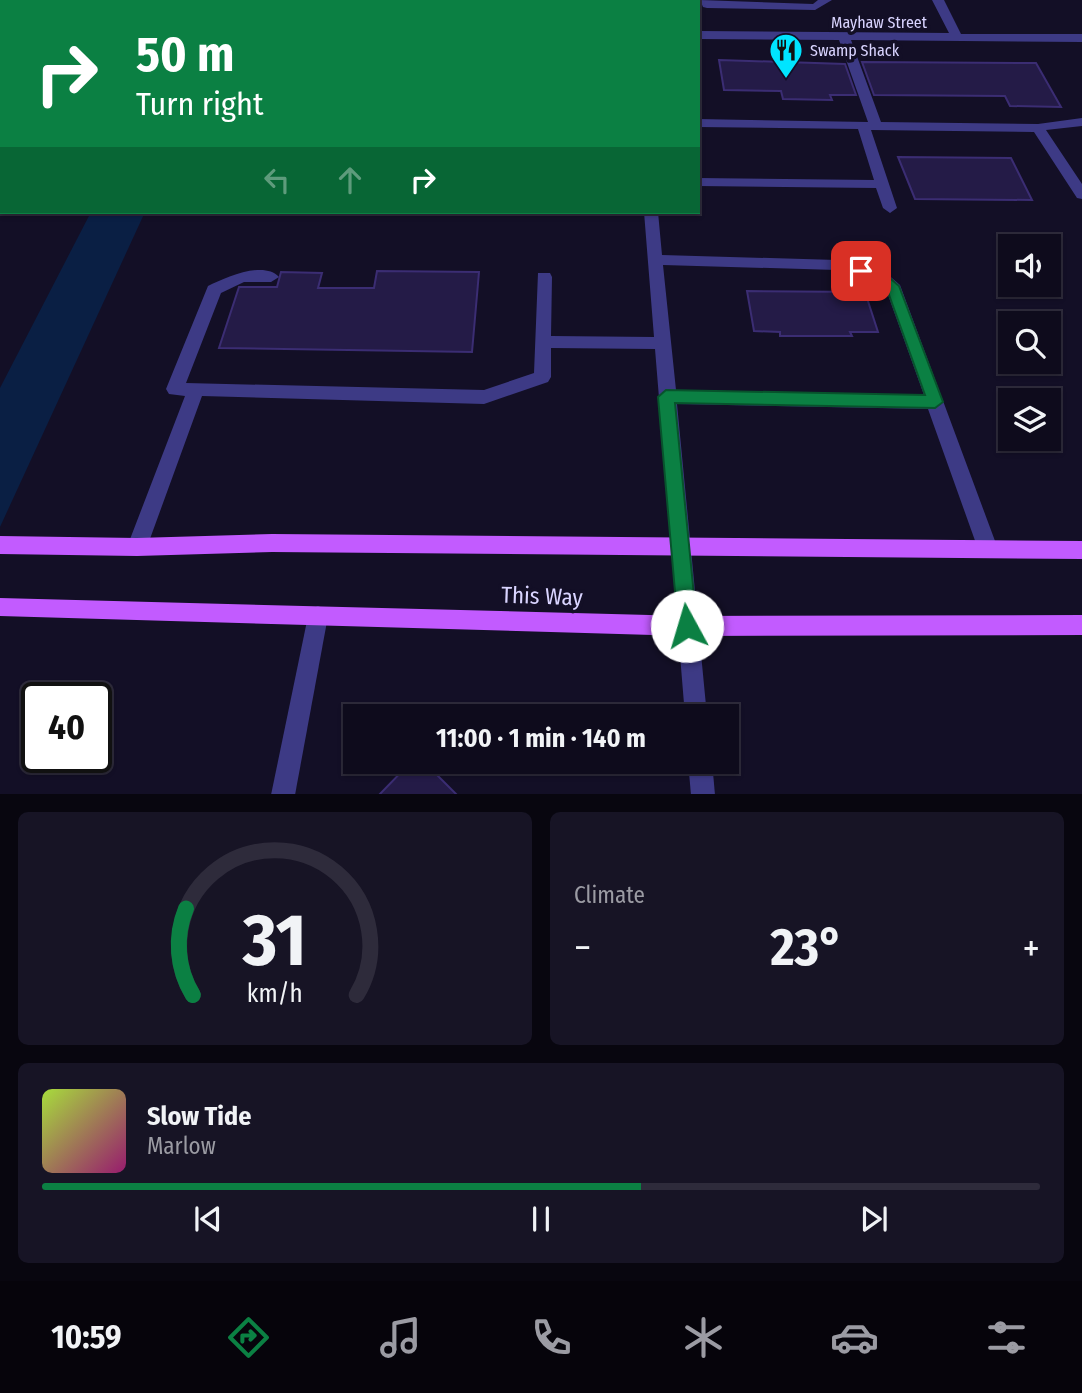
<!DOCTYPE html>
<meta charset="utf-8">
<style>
:root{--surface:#0e0b1c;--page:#171425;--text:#f1f3f6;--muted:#9b9ba3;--line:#2e2b3b;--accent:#0b8043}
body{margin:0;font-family:"Fira Sans Condensed",sans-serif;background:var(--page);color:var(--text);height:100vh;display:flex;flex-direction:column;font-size:26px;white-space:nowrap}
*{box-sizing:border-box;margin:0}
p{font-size:23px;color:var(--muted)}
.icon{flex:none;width:38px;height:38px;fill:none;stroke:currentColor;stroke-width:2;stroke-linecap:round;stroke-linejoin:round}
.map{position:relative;height:794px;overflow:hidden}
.drawer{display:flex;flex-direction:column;gap:18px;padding:18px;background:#08060f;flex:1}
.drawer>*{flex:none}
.guide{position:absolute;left:0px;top:0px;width:700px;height:214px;box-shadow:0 2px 5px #0004,0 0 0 2px var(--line);background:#0b8043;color:#fff;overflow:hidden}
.tools{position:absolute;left:998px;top:234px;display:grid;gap:14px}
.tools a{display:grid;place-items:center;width:63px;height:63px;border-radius:0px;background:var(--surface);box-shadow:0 2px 5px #0004,0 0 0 2px var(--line);font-size:35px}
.speed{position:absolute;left:21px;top:682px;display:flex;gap:14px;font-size:35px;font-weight:700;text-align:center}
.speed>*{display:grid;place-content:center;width:91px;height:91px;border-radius:50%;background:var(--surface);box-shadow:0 2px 5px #0004,0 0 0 2px var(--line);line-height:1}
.speed .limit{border:4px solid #111;border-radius:10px;background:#fff;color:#111}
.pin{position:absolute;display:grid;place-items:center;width:60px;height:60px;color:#fff;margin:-30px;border-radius:14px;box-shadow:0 4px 10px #0006}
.me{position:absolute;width:77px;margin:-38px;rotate:354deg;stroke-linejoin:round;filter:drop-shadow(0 0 5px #0008)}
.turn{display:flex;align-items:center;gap:24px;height:147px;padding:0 21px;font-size:32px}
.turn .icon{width:91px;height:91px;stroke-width:2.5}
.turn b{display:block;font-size:49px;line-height:60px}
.lanes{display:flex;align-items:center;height:66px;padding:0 21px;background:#0003;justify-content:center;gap:35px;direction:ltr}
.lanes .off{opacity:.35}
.big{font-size:52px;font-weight:700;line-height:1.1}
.drawer .card{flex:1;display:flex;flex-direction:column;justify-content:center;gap:10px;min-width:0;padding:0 24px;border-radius:10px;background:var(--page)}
.drawer .dial{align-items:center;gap:0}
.dial svg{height:182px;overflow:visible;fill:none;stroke:var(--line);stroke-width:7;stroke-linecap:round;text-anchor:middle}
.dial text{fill:var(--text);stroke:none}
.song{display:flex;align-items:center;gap:21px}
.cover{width:84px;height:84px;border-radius:10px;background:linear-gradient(135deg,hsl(80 70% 55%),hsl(320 70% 35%))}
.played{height:7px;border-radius:4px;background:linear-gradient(90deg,var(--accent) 60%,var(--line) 60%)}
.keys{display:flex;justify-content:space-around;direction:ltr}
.heat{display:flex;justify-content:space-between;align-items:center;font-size:38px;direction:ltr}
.drawer .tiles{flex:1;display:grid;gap:18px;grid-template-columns:1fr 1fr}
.card:last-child{grid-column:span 2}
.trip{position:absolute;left:343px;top:704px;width:396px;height:70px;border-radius:0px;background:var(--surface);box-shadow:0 2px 5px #0004,0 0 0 2px var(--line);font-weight:700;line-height:70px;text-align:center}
.dock{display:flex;height:112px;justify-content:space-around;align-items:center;background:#06040b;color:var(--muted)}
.dock .icon{width:49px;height:49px}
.dock .active{color:var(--accent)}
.dock b{font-size:32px;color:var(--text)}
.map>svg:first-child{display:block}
.water{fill:#0a1f44}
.building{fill:#241b47;stroke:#3b2d73;stroke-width:2}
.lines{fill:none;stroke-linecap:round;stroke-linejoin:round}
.minor{fill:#3d3a85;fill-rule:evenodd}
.major{fill:#c25bff;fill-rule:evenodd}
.route{fill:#0b8043;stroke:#07532c;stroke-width:2}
.labels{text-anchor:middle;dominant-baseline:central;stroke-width:7;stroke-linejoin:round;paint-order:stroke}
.far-street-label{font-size:16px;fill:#d9d4ff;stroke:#130f26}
.far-poi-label{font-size:16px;fill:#d9d4ff;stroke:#130f26;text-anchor:start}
.near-street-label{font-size:23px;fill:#d9d4ff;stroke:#130f26}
</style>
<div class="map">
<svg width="1082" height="795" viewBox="0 0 1082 795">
<rect width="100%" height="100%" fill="#130f26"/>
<!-- water -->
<path class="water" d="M91,212H145L0,527V388Z"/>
<!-- building -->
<g class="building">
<path d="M719,60L845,64L856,95H830L832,100L783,99L781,91L724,90Z"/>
<path d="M862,62L1036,63L1061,107L1010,106L1005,96L874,95Z"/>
<path d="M898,157L1011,158L1032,200L915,199Z"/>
<path d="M377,271L479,272L472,352L219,348L239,287H277L281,272L322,273L318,288H374Z"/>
<path d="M747,291L865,292L878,332H850L852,336H780V332L754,331Z"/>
<path d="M412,761H423L457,795H379Z"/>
</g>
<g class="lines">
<!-- minor -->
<g class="minor">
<path d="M371,0H386L387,2H373Z"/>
<rect x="531" y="0" width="12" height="2"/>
<rect x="627" y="0" width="12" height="2"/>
<path d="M700,0L813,4L818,0H832L815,10L707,8L703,7Z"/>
<path d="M932,0H944L961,34H1082V42L851,40L881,122L1038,124L1082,118V126L1046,130L1082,184V199L1077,198L1034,132L871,130L897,208L890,213L883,208L876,188L698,186V178L874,180L858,129L698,127V119L868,122L839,40L698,39V31L949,33Z"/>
<path d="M0,184H2L0,195Z"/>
<path d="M644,212H658L662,255L837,260L885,272L900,285L998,549L995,555L988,558L981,555L978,549L928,409L677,404L707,716H685L655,349L551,348V377L548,382L484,404L202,396L147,547L144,553L137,556L130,553L127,547L185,396L169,394L166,389L208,286C225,278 264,260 279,277L271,282H244L221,293L186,383L484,390L534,373L538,273H550L552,277L551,336L654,337ZM663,265L837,270L874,280L887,292L924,395L676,390Z"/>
<path d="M318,606L325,609L328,616L295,795H271L308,616L311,609Z"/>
<path d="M688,761H712L715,795H691Z"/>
</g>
<!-- major -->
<g class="major">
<path d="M272,534L1082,541V559L272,552L137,556L0,554V536L137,538Z"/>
<path d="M0,598L687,616L1082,615V635L687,636L0,616Z"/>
</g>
</g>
<!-- route -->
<path class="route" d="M861,266L884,273L899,286L943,402L935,408L675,403L697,626L694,633L687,635L681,633L678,626L658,397L666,390L925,395L888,292L873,280L856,274V267Z"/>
<!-- icons -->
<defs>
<symbol id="restaurant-pin" viewBox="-11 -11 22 30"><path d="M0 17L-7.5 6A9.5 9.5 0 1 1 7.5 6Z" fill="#00e5ff" stroke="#130f26"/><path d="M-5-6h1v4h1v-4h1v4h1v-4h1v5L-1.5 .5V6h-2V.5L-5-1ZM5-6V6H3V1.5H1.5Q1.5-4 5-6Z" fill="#111"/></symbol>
</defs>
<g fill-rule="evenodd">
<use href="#restaurant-pin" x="767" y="31" width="38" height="52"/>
</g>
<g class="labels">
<!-- far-street labels -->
<g class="far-street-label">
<text x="879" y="22">Mayhaw Street</text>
</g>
<!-- far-poi labels -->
<g class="far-poi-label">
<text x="810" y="50">Swamp Shack</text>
</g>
<!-- near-street labels -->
<g class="near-street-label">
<text transform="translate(542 596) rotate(2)">This Way</text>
</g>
</g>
</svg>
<div class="tools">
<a><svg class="icon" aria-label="sound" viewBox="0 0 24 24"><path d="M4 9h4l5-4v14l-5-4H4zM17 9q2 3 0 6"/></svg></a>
<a><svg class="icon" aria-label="search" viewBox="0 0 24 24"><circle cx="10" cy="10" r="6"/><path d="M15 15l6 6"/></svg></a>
<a><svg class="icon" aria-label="layers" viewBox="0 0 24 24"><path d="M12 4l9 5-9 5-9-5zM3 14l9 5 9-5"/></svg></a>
</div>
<div class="speed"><div class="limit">40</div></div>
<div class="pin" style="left:861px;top:271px;background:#d93025"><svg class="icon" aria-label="arrive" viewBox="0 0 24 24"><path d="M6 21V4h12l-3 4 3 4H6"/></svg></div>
<svg class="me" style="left:687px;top:626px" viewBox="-20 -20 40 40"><circle r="19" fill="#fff"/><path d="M0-13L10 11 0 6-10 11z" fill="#0b8043"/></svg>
<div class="trip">11:00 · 1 min · 140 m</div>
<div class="guide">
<div class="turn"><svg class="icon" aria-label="right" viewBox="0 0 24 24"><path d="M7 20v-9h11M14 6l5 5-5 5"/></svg><div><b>50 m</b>Turn right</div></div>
<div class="lanes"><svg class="icon off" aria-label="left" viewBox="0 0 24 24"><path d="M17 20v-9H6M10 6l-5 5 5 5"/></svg><svg class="icon off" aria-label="ahead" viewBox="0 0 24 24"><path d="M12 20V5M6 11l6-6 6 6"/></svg><svg class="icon" aria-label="right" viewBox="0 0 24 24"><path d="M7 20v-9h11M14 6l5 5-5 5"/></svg></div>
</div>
</div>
<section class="drawer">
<div class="tiles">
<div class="card dial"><svg viewBox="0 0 100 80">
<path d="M14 69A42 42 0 1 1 86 69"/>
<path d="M14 69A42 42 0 0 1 11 31" stroke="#0b8043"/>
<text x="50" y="56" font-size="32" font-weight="700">31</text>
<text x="50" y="72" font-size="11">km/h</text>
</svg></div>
<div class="card"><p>Climate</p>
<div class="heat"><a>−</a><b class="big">23°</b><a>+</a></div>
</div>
<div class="card">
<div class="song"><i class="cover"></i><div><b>Slow Tide</b><p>Marlow</p></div></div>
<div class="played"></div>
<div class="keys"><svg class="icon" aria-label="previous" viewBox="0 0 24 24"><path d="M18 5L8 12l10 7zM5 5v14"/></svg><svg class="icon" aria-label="pause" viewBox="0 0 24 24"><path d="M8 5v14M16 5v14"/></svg><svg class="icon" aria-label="next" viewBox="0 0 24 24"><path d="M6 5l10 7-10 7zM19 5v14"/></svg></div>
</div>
</div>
</section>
<nav class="dock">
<b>10:59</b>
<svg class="icon active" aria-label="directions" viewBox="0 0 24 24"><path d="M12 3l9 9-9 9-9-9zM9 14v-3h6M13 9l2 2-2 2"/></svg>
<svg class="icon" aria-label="music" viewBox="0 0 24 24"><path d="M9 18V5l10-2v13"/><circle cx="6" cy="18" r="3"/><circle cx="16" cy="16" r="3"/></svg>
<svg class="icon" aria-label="phone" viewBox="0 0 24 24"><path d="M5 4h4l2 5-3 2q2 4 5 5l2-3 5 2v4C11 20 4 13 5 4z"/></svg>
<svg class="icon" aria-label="climate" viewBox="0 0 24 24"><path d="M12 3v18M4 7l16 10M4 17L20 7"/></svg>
<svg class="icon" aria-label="car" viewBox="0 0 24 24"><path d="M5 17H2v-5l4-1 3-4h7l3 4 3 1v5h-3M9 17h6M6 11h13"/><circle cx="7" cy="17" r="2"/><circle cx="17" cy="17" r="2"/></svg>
<svg class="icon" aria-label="filters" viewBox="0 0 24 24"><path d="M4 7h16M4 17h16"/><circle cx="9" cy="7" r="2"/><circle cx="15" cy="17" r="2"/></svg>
</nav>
